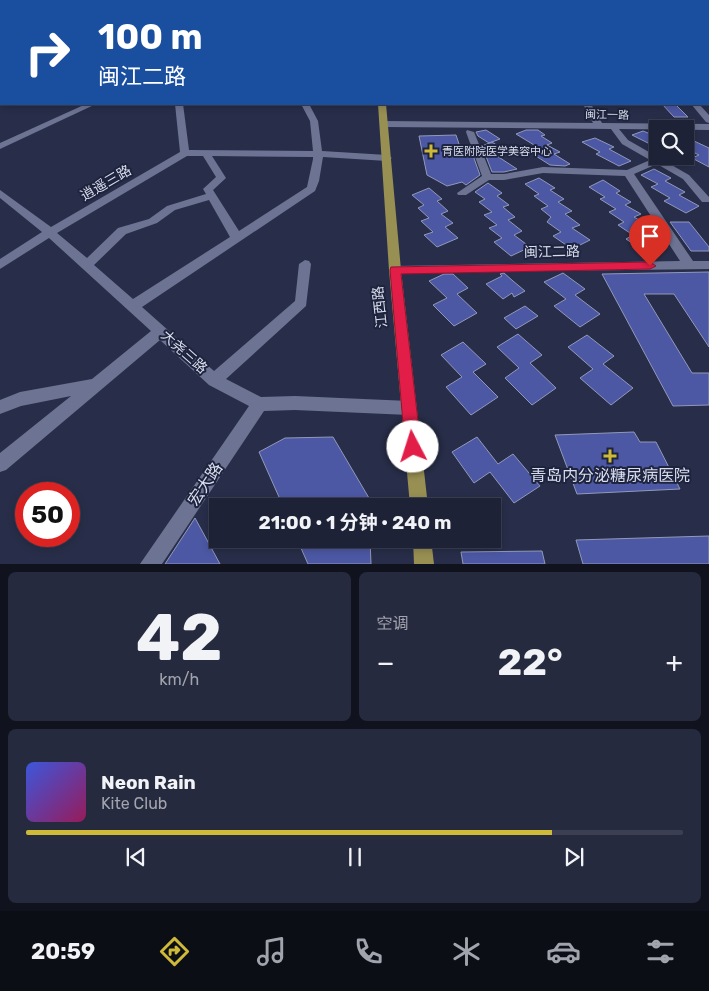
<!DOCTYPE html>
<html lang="zh">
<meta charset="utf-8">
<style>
:root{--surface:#1e2237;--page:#262a3f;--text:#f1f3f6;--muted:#a1a4ad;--line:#3c3f52;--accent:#ceb938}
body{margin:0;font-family:Rubik,"Noto Sans SC",sans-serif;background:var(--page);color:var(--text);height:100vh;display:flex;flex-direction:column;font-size:19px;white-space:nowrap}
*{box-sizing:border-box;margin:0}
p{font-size:16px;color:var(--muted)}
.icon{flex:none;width:28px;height:28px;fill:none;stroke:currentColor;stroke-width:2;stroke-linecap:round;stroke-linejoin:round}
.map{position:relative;height:564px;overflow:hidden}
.side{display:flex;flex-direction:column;gap:8px;padding:8px;background:#10131e;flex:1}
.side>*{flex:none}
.guide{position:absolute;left:0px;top:0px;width:710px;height:105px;box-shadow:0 2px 8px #0003,0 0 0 1px var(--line);background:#1a4fa0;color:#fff;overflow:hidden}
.fabs{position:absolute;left:649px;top:120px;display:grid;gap:10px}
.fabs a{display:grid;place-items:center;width:45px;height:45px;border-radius:0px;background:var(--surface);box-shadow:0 2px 8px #0003,0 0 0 1px var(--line);font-size:25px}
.speed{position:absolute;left:15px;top:482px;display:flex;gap:10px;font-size:25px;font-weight:700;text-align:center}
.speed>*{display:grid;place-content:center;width:65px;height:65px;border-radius:50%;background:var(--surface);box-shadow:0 2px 8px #0003,0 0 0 1px var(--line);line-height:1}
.speed .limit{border:8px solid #d22;background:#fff;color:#111}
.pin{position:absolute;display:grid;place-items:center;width:42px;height:42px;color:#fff;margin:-51px -21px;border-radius:50% 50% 50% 0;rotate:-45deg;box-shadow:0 0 5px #0007}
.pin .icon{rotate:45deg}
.me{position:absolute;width:55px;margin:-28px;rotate:355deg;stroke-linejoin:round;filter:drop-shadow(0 0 4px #0008)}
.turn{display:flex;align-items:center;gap:18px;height:105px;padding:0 15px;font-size:22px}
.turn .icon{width:65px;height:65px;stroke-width:2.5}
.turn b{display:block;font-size:35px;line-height:42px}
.big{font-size:38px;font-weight:700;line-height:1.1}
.side .widget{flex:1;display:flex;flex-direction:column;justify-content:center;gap:8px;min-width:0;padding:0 18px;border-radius:8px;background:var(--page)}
.side .dial{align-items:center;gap:0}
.dial b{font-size:65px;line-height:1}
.song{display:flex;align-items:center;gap:15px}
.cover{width:60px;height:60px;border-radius:8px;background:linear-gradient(135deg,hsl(230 70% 55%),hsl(330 70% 35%))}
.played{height:5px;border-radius:2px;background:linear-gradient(90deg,var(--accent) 80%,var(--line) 80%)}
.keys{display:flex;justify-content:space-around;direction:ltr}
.heat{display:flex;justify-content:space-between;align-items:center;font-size:28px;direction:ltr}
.side .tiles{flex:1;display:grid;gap:8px;grid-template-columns:1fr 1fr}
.widget:last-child{grid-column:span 2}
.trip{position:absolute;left:209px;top:498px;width:292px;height:50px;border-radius:0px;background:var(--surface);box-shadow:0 2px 8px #0003,0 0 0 1px var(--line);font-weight:700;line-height:50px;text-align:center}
.dock{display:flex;height:80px;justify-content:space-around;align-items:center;background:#0c0e16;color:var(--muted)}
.dock .icon{width:35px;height:35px}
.dock .active{color:var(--accent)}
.dock b{font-size:22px;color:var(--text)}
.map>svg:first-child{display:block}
.building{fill:#4c58a4;stroke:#9199ba}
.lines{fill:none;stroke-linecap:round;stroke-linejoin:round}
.minor{fill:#6d7493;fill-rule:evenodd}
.major{fill:#988f53;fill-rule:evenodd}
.route{fill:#e11d48;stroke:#92132f}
.poi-dot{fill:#ceb938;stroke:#1f243e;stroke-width:2}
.labels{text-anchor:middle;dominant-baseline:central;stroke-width:4;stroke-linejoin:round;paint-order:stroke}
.far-street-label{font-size:11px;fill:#d9deef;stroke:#1f243e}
.far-poi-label{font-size:11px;fill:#d9deef;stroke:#1f243e;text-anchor:start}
.street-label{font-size:14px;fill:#d9deef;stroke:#1f243e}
.near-poi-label{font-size:16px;fill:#d9deef;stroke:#1f243e}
.near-street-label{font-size:16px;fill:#d9deef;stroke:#1f243e}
</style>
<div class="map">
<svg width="709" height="564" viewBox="0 0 709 564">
<rect width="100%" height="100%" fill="#282e49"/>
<!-- building -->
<g class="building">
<path d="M662,104H675L688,117H674Z"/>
<path d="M486,130L500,139L489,143L478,136L476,132Z"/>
<path d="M526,130H538L545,135L541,136L552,143L547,145L560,152L554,154L570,164L565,166L550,165L528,151L539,148L516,134Z"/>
<path d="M643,131L658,137V141L650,144L632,135Z"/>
<path d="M456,135L462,153L471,150L480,175L466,185L462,182L447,186L427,175L419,136Z"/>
<path d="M595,138L614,147L609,149L631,161L619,166L596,154L600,152L582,142Z"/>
<path d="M694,141L709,148V167L692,158L699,155L685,148V145Z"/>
<path d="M492,142L507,152L497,156L517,169L504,172H492L482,146Z"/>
<path d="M654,169L671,178L665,181L685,192L679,195L699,206L686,213L664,201L670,198L651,187L658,184L641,175Z"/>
<path d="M539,178L555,188L550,190L564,199L558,202L572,211L565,214L580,225L572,228L590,240L572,249L553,236L561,232L547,222L551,217L541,209L548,206L534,196L539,194L525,184Z"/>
<path d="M603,180L620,191L616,193L631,202L625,205L641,214L634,217L652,228L644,232L664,244L647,253L626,239L633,235L618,225L624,222L609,212L616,209L600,199L605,197L589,187Z"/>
<path d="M488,183L502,193L497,196L509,205L503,207L515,217L508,220L522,231L514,235L530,247L511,256L494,242L502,238L489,228L497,225L484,215L492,212L479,202L485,199L475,192Z"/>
<path d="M429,188L442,199L437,201L448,211L441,214L453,223L445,227L458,238L437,247L424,235L433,232L421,221L429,218L418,208L424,205L412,195Z"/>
<path d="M670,222H689L709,247V251H691Z"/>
<path d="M709,272V347L674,294H644L692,373H709V405L673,406L602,274Z"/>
<path d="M504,273L513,281L525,291L514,297L512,293L503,299L486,284L502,276L500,274Z"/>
<path d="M563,273L585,289L575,295L600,314L580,327L554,306L566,299L544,282Z"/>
<path d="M444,274H453L468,288L457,294L477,313L454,326L433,305L447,298L429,281Z"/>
<path d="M525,306L538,316L516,329L504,318Z"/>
<path d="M518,334L542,355L530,363L556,388L532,405L505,378L519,368L497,347Z"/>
<path d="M587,335L614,356L603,364L633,388L611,405L580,378L593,369L568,347Z"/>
<path d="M463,342L486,364L473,372L498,397L471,415L446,387L462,377L441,355Z"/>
<path d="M634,432L640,442H656L680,489L577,494L555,435Z"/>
<path d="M333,437L369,498V506H283L259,452L285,438Z"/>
<path d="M477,437L498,464L513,454L540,486L514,503L490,472L474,483L452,452Z"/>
<path d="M195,518L220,564H165Z"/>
<path d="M709,536V564H583L576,540Z"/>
<path d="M297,539H370L371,564H308Z"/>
<path d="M542,551L545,564H463L461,552Z"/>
</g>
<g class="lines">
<!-- minor -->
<g class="minor">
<path d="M191,0H213L214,1H193Z"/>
<rect x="0" y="74" width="1" height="4"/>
<path d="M86,104H96L0,149V143Z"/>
<path d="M175,104H183L189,150L313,151L310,121L301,104H309L318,121L322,151L387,155L392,158L387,161L323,157L319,181L315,191L142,307L214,371L295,301L299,264L305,260L309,261L311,264L306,306L226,379L261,397L295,396L409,401L415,403L417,408L415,413L409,415L295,410L264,411L162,564H140L249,406L209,385L160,340L6,470L0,472V453L71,396L21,406L0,414V400L20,392L92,379L151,331L49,238L0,269V259L42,232L0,198V190L51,227L180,152ZM187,156H203L216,177L203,189L206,194L167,206L149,219L118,228L87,258L57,233ZM212,156L313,157V159L307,187L239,231L213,190L226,178ZM209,200L230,237L133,299L94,265L126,234L157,223L175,210Z"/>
<path d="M583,104H591L602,123L709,124V130L619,129L628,140L689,175L709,197V202H702L683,179L657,164L634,174L693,261H709V269L391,273L389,270L391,267L395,266L680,261L625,176L543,173L504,180H489L466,195H458L457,193L482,176L466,132L467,130L474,132L491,174H504L543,167L627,170L650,160L622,144L611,129L384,127L380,124L384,121L593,123Z"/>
<path d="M691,104H699L709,115V123L706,122Z"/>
</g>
<!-- major -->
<g class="major">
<path d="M370,0H376L377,1H371Z"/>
<path d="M500,0H528L529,1H502Z"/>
<path d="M530,0H558L559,1H532Z"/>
<path d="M378,104H386L401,270L428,506H410L389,270Z"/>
<path d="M413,539H431L434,564H414Z"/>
</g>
</g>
<!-- route -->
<path class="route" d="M650,262L656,266L650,269L401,274L421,447L418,452L413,454L408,452L405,447L390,270L391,267Z"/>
<!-- markers -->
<g class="poi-dot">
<path d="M428.5 143.5h5v5h5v5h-5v5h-5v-5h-5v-5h5z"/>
<path d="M607.5 448.5h5v5h5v5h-5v5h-5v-5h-5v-5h5z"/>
</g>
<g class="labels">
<!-- far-street labels -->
<g class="far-street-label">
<text transform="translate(607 115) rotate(1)">闽江一路</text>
</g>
<!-- far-poi labels -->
<g class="far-poi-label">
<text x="442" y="151">青医附院医学美容中心</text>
</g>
<!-- street labels -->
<g class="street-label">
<text transform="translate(106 183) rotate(-30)">逍遥三路</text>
<text transform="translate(552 252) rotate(-1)">闽江二路</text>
<text transform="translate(380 307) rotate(-96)">江西路</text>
<text transform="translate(184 352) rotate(42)">大尧三路</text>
</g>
<!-- near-poi labels -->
<g class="near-poi-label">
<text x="610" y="475">青岛内分泌糖尿病医院</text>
</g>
<!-- near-street labels -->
<g class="near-street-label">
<text transform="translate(205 484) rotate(-56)">宏大路</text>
</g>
</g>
</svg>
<div class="fabs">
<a><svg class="icon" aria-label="search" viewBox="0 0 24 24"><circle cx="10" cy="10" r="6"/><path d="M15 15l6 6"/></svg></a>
</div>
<div class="speed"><div class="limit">50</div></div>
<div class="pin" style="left:650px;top:266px;background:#d93025"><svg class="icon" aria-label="arrive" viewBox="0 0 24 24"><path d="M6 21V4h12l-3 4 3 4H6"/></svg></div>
<svg class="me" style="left:413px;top:447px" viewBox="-20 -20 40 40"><circle r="19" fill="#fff"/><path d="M0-13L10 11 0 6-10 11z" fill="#e11d48"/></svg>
<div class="trip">21:00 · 1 分钟 · 240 m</div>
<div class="guide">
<div class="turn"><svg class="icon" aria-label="right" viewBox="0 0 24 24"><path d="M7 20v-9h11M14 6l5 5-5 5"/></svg><div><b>100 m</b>闽江二路</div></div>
</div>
</div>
<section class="side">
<div class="tiles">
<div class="widget dial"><b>42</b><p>km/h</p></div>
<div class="widget"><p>空调</p>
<div class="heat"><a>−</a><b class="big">22°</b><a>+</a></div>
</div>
<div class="widget">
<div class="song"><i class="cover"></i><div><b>Neon Rain</b><p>Kite Club</p></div></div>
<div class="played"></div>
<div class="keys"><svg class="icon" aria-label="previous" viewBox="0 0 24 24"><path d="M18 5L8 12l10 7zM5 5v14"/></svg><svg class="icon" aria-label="pause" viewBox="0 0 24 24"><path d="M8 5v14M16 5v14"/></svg><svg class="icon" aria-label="next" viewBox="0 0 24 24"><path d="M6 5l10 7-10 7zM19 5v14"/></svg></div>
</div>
</div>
</section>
<nav class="dock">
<b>20:59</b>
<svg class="icon active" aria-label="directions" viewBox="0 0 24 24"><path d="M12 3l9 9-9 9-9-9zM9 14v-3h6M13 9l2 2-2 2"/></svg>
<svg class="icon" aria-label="music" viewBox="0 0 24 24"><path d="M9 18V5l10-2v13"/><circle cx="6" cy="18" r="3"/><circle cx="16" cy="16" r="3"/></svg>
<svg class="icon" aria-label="phone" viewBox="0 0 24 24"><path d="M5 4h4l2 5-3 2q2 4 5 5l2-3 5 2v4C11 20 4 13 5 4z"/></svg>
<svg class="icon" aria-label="climate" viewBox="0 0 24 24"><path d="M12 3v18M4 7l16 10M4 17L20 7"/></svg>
<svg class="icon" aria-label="car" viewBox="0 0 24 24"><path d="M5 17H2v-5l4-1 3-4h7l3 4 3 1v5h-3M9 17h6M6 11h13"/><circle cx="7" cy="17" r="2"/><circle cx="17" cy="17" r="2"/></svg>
<svg class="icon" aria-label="filters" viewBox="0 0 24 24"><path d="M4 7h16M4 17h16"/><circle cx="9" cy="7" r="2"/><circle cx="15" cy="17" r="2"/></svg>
</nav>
